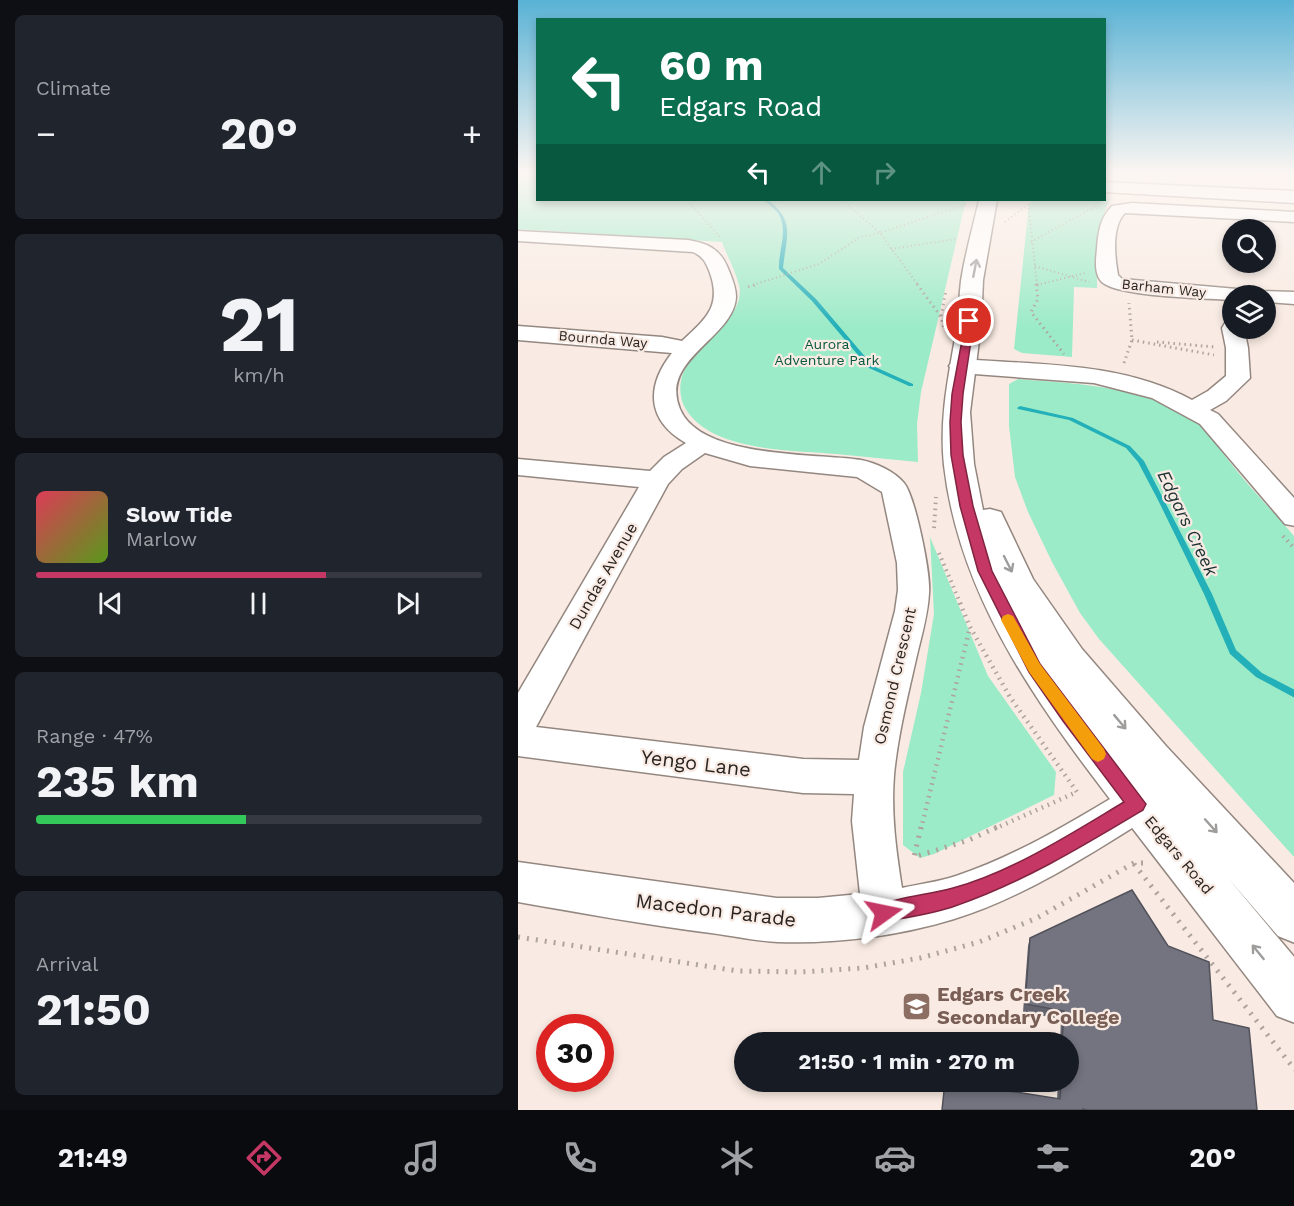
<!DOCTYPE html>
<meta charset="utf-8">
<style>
:root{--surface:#171b24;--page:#20242c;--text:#f1f3f6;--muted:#9ea1a6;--line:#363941;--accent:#c53764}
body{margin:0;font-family:"Work Sans",sans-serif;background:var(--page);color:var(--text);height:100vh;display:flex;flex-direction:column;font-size:22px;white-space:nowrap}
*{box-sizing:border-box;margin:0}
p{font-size:20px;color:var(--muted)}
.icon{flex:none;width:33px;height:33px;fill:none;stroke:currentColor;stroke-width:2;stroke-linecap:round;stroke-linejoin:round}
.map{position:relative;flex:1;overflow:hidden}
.side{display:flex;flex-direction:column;gap:15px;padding:15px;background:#0d0f14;width:518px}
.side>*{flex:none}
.banner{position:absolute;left:18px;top:18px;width:570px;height:183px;border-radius:0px;box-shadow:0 3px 9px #0003;background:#0b6e4f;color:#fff;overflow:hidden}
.fabs{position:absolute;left:704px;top:219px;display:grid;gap:12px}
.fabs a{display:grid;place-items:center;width:54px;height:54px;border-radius:50%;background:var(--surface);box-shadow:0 3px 9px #0003;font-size:30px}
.speed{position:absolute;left:18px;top:1014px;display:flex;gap:12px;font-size:30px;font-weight:700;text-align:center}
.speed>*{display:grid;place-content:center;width:78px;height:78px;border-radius:50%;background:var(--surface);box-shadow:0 3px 9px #0003;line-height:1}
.speed .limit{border:9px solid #d22;background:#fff;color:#111}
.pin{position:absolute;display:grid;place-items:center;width:51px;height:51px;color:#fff;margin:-26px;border:3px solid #fff;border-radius:50%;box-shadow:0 2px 6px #0007}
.me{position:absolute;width:66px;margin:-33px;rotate:78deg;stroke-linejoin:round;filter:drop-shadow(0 0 4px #0008)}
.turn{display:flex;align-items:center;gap:21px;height:126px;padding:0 24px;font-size:27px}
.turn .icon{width:78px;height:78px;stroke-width:2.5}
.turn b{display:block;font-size:42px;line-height:51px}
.lanes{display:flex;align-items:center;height:57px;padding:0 24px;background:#0003;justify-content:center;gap:30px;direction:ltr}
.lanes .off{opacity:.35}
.big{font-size:45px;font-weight:700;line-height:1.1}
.side .card{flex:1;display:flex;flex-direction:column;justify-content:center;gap:9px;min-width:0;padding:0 21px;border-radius:9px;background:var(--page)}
.side .dial{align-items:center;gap:0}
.dial b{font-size:78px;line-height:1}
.song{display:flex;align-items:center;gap:18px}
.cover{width:72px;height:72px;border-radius:9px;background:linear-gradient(135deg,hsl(350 70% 55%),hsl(90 70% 35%))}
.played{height:6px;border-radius:3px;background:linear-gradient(90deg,var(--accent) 65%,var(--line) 65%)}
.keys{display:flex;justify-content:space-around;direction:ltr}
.heat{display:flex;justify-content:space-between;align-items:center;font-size:33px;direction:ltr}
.charge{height:9px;border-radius:4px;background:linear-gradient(90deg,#34c759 47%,var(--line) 0)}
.trip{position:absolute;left:216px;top:1032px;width:345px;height:60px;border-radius:30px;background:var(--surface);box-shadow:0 3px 9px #0003;font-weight:700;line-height:60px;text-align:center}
.tab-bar{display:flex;height:96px;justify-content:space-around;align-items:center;background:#090b0e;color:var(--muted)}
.tab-bar .icon{width:42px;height:42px}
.tab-bar .active{color:var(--accent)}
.tab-bar b{font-size:27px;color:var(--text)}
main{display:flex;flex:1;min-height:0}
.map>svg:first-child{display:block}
.green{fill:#9cebc8}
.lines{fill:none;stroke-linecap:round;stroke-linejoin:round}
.stream{fill:#23b0b9;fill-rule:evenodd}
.minor-casing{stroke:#948780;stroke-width:3}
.secondary-casing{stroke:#948780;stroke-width:3}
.path-far4{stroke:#aea39d;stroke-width:2;stroke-dasharray:1 3;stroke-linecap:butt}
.path-far3{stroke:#aea39d;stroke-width:3;stroke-dasharray:1.5 4;stroke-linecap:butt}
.path-far2{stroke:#aea39d;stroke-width:4;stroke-dasharray:1.5 4.5;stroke-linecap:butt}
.path-far1{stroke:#aea39d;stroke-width:4.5;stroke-dasharray:1.5 5;stroke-linecap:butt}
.path{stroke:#aea39d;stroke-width:5;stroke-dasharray:2 7;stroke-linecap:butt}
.minor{fill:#fff;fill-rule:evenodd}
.secondary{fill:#fff;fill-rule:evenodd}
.wall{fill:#64646e}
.building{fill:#747480;stroke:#51515a;stroke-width:1.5}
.oneway{stroke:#9f9d9c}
.route{fill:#c53764;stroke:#802441;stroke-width:1.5}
.slow{fill:#f59e0b}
.labels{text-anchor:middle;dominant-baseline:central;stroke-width:4.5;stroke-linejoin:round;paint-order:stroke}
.far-street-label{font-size:14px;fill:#2a2522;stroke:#f9ebe3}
.far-park-label{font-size:14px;fill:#05583e;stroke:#f9ebe3}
.street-label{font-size:16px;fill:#2a2522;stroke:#f9ebe3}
.water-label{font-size:18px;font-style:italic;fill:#1b3133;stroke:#f9ebe3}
.near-street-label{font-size:20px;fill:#2a2522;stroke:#f9ebe3}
.near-education-label{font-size:20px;font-weight:bold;fill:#785e54;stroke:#f9ebe3;text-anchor:start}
</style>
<main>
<section class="side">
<div class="card"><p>Climate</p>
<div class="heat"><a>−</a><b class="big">20°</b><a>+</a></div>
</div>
<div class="card dial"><b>21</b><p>km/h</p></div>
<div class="card">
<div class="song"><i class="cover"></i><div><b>Slow Tide</b><p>Marlow</p></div></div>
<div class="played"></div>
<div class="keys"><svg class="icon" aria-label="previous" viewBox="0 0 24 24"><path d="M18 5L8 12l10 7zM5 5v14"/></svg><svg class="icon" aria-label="pause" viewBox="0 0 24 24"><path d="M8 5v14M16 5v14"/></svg><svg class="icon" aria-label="next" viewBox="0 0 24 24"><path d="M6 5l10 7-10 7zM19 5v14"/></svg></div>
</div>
<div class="card"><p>Range · 47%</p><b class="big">235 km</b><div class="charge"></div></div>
<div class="card"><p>Arrival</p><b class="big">21:50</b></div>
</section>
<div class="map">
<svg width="777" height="1110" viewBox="0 0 777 1110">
<rect width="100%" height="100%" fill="#f9ebe3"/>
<!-- green -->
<g class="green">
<path d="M0,172H19L20,200H448L403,392L399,424L400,462C372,459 345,457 318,454C273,450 190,452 166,406C161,395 161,382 166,371C179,345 229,316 221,285C217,270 209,256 204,242L0,229Z"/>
<path d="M587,198L591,199L579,238V288L556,287L554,357L504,353L496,349L511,203L521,200Z"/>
<path d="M500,379C560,384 636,386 686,426C695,434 700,446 707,456C728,484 754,510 776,536V857L581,639L562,613L534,562L510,512L497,477L491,426V384Z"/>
<path d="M412,537L470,676L538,772L536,795L416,854L402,858L385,845V772L403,693L416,614Z"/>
</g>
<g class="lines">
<!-- stream -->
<g class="stream">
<path d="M246,200H250C278,221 268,237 265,268L298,299L355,366L395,384V386H391L351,368L294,301L261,269C260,251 271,230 260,213C256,208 251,204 246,200Z"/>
<path d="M502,406L555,418L612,446L626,461L694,594L718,650L744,673L777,690V698L738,677L712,654L686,594L640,500L620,462L608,448L551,420L500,409L499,408Z"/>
</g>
<defs>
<g id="minor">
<path d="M614,203L777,212V222L607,213C593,227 597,258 600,275L604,279L742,291L777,292V304L747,302V296H714V300C689,298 596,297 583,281C576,273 578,258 579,249C580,233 582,218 594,206Z"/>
<path d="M0,231L170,240C188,243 201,248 209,266C213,276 218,286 218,297C216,338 141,359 162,409C183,459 297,453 343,460C358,463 376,471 386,483C397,496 413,574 411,593C410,614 404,634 399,655C390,695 380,734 376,775C373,814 378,850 384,888C401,884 420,882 438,876C504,854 565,815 624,780L638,775L652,780L657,792L652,804C587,845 509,897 436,919C381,936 318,944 260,942C238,941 215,936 193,933C128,925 64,913 0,902V862L259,898H300L342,894L334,821L336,794L285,793L0,756V693L121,487L0,475V459L132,471L146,457L168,443C128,420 128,386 154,353L0,340V326L144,337L164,341C187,319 204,307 192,273C188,263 186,257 175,252L0,241ZM187,453L232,466L339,477L364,492L379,563L380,590L377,611L346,727L341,760L285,759L18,727L150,484L164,469Z"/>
<path d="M714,322V328H726L730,348L732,378L708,401L692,410L700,414L777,499V526L767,524L682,424L634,398L576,383L443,373L435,371L431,366L435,361L443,359C521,365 604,362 674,400L690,391L708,376V348L704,328L707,323Z"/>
</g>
<g id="secondary">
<path d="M586,182L777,191V203L586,192Z"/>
<path d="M461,200H479L465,280L463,325L452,412L456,464L465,510L472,509L483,512L515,579L564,649L648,746L777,884V943L760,936L710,878L777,958V1023L759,1016C711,954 663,891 615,829C531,720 442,606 426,465C421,417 431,374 439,327C441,312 441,297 443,281C447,254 455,227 461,200Z"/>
</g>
</defs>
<!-- minor casing -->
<use href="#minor" class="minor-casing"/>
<!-- secondary casing -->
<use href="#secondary" class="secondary-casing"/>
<!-- path-far4 -->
<g class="path-far4">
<path d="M714,172L777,175"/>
<path d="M169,200L202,237"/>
<path d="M324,200L362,233L400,285"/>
<path d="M510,200L519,285"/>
<path d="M487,222L509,205"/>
<path d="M513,242L578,206"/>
<path d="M373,249L439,239"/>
<path d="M517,266L571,282"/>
<path d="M235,285L301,264L342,237L362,233L448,204"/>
<path d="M519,285L567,273"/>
</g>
<!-- path-far3 -->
<g class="path-far3">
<path d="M399,284L423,317L426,329"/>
<path d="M518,284L520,299L513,312L546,354"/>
<path d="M519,285L524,284"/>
<path d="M230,287L240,284"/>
<path d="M423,316L428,291"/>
<path d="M614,340L696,355"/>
<path d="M639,342L697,347"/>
<path d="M606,363L614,340L611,303"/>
</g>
<!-- path-far2 -->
<g class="path-far2">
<path d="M416,528L418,497"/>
<path d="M765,536L777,549"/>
<path d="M421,553L443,605"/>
</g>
<!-- path-far1 -->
<g class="path-far1">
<path d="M442,603L452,627"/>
<path d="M452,627L492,697L559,792L476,829"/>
<path d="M403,829L452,627"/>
</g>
<!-- path -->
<g class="path">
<path d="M403,827L396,857L451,840L479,827"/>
<path d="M616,864L777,1070"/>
<path d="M0,937L220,971L283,972L345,968L402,958L461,942L519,918L616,863H625"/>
</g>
<!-- minor -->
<use href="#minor" class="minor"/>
<!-- secondary -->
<use href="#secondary" class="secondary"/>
</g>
<!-- wall -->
<path class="wall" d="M512,938L695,1020L739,1110H424L539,1099L540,1082H550V1042H542L543,1019L505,1012L510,946Z"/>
<!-- building -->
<path class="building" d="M614,890L650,946L691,962L695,1020L731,1028L739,1110H569L565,1109V1110H424L427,1082H434L542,1099L543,1082H550V1042H544L546,1011L507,1004L512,938Z"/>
<!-- one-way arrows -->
<defs><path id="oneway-shaft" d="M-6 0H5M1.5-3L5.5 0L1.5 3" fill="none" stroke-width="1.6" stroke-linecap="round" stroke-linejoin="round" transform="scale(1.5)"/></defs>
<g class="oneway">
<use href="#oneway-shaft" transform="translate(457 268) rotate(-79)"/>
<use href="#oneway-shaft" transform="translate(490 564) rotate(63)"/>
<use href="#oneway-shaft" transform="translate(602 722) rotate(50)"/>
<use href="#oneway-shaft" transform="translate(693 826) rotate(48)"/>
<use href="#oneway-shaft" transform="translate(740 952) rotate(-129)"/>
</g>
<!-- sky -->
<linearGradient id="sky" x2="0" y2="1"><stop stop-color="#59b2d5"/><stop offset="0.53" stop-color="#fcf6f2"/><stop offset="1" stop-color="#fcf6f2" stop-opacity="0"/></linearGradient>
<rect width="777" height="327" fill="url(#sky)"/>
<!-- route -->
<path class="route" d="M448,319L456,321L445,394L443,422L445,455L455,506L474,571L522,664L628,804L625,810C565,846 504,883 437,906C415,914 389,917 366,922L359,920L356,913L359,906C383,896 410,895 435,888C494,872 554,833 606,802L545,721L511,672L460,571L442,506L433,455L432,422L434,394Z"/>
<!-- slow -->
<path class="slow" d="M490,614L495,616L522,664L586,749L588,754L586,759L580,762L574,759L511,672L483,620L485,616Z"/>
<!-- icons -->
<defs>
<symbol id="school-square" viewBox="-11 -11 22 22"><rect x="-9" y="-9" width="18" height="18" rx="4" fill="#8d6e63" stroke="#f9ebe3"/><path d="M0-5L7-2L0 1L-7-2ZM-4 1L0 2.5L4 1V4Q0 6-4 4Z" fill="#fff"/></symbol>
</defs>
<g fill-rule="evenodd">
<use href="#school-square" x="382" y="990" width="33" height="33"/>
</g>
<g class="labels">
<!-- far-street labels -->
<g class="far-street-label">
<text transform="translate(646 288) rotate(6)">Barham Way</text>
<text transform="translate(85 339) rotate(5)">Bournda Way</text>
</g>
<!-- far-park labels -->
<g class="far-park-label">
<text x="309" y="344">Aurora<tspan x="309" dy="16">Adventure Park</tspan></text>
</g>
<!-- street labels -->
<g class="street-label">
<text transform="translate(85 576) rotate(-60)">Dundas Avenue</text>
<text transform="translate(377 676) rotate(-77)">Osmond Crescent</text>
<text transform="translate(661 855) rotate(50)">Edgars Road</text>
</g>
<!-- water labels -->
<g class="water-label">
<text transform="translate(670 523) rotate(64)">Edgars Creek</text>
</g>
<!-- near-street labels -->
<g class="near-street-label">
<text transform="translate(178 763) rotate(7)">Yengo Lane</text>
<text transform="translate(198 910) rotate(7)">Macedon Parade</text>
</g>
<!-- near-education labels -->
<g class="near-education-label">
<text x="419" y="994">Edgars Creek<tspan x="419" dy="23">Secondary College</tspan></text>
</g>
</g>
</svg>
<div class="fabs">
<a><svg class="icon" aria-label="search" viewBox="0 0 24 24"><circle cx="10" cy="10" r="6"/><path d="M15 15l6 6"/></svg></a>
<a><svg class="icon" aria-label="layers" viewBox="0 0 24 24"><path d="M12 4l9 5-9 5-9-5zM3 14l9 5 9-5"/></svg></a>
</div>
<div class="speed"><div class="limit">30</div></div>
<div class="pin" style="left:451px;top:321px;background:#d93025"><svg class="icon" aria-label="arrive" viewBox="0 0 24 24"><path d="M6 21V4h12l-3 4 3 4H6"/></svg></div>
<svg class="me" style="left:366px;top:913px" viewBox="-20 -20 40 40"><path d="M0-17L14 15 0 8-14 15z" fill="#c53764" stroke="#fff" stroke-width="4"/></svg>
<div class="trip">21:50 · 1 min · 270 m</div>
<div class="banner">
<div class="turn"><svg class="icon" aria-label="left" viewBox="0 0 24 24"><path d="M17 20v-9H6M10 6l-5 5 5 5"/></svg><div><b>60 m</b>Edgars Road</div></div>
<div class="lanes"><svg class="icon" aria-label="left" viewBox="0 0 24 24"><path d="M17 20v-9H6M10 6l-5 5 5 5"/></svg><svg class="icon off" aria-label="ahead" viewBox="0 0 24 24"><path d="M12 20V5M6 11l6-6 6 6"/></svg><svg class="icon off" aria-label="right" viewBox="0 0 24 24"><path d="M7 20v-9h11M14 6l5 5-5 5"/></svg></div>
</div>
</div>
</main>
<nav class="tab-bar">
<b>21:49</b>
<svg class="icon active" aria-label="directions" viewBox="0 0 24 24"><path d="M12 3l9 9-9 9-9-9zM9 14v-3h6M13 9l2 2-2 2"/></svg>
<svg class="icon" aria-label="music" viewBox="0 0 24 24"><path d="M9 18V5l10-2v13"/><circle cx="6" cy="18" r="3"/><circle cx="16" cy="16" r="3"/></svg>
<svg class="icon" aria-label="phone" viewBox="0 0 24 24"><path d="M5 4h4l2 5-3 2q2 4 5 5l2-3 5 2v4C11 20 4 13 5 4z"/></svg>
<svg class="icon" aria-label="climate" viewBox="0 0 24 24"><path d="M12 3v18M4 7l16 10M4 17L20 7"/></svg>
<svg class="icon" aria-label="car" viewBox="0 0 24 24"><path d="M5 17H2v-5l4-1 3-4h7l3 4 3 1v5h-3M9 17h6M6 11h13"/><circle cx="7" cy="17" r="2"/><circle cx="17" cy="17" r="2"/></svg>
<svg class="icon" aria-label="filters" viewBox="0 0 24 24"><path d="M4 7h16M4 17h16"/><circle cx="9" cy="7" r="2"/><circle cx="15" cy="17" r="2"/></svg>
<b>20°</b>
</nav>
